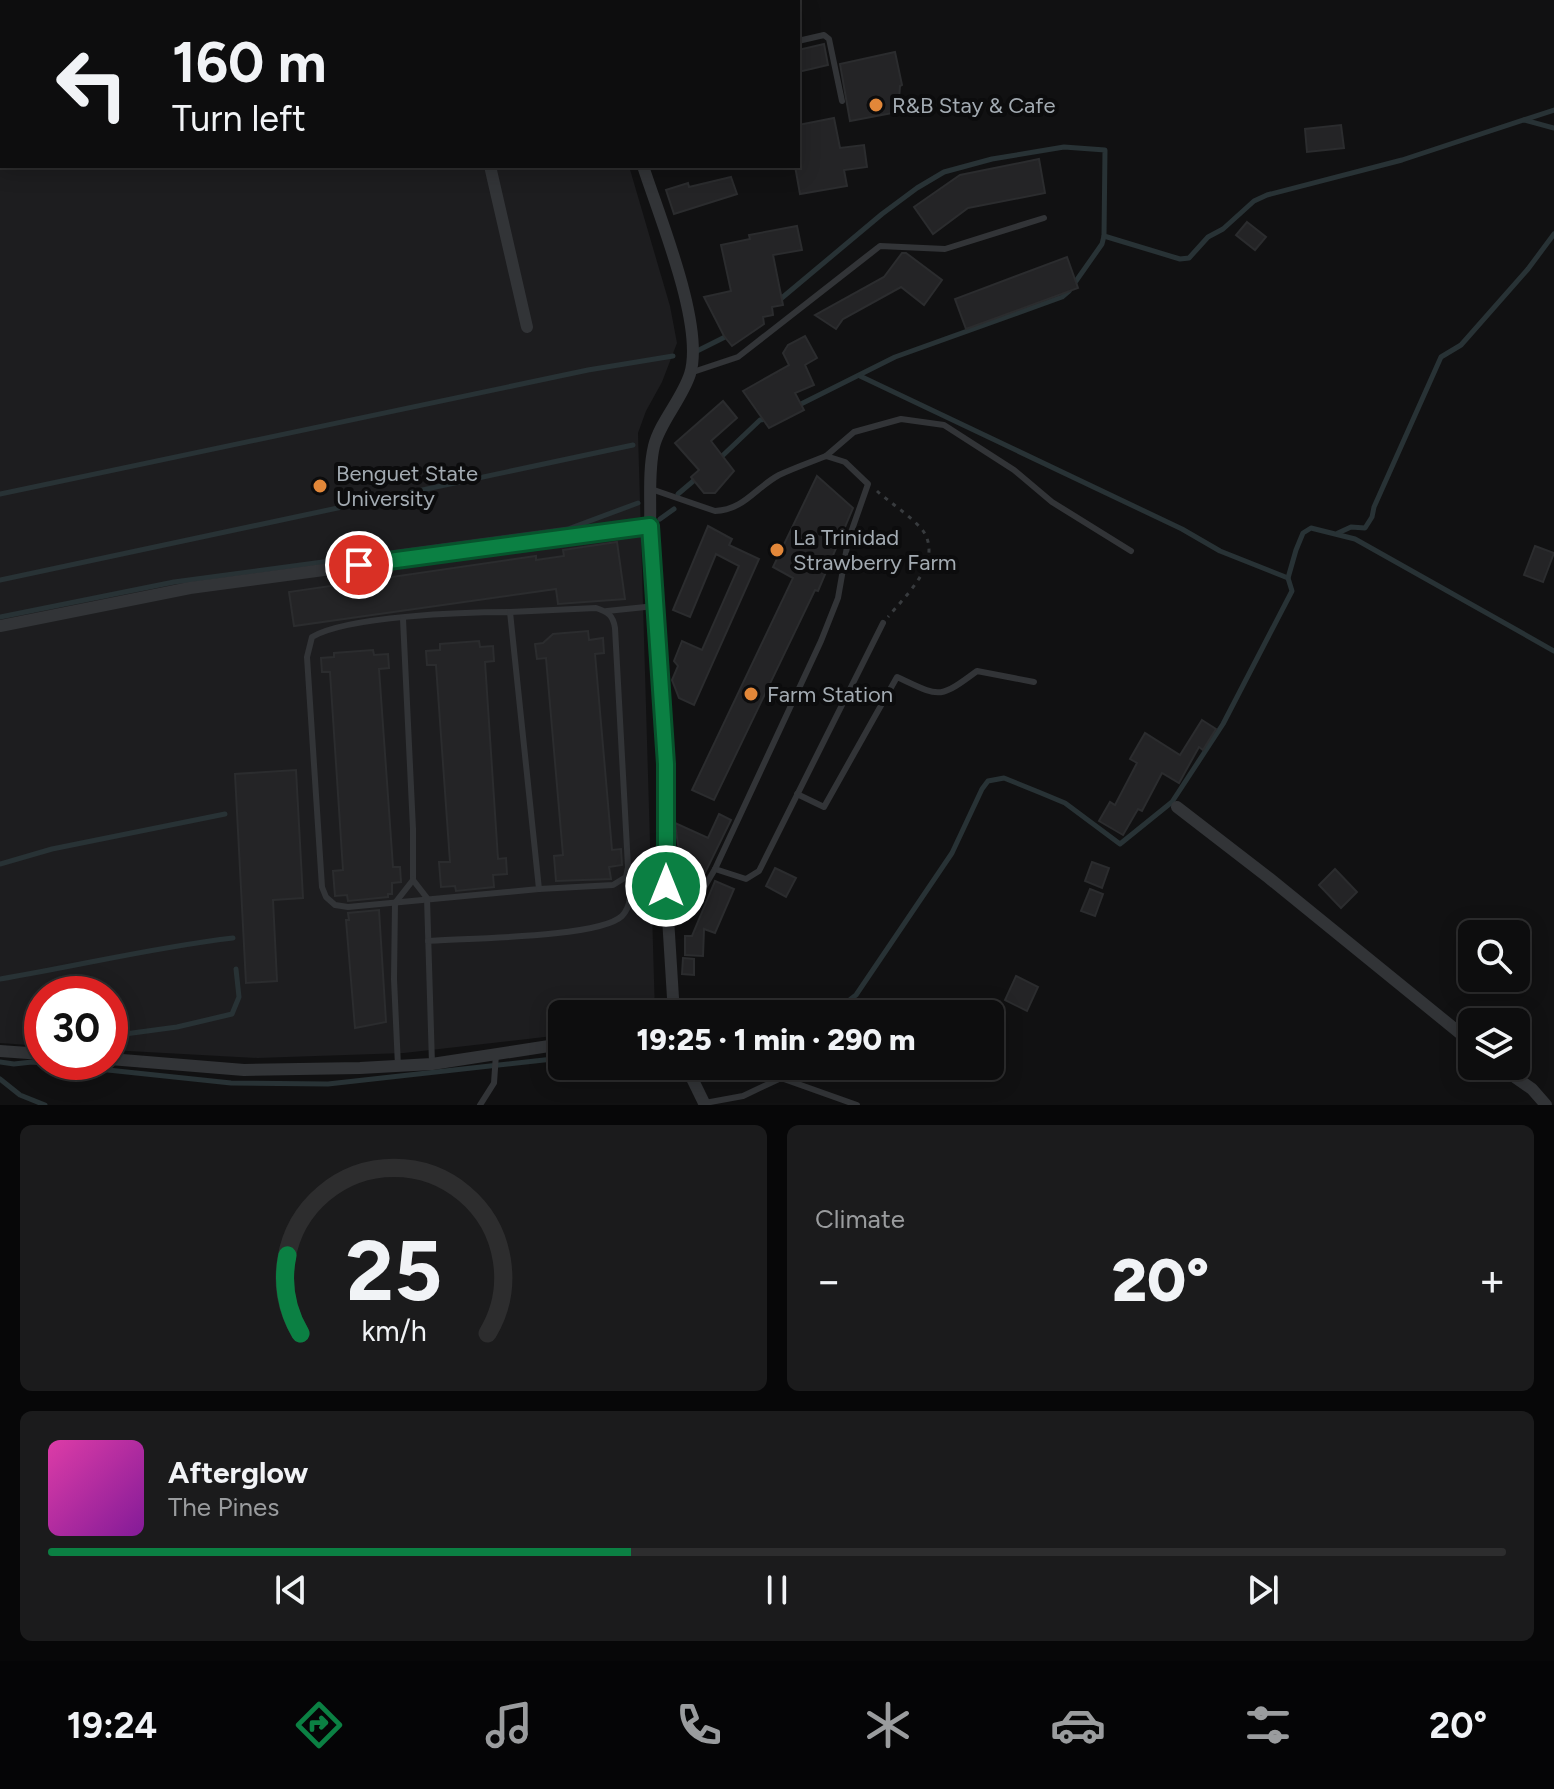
<!DOCTYPE html>
<meta charset="utf-8">
<style>
:root{--surface:#0d0d0e;--page:#1b1b1c;--text:#f1f3f6;--muted:#9a9c9e;--line:#2d2d2e;--accent:#0b8043}
body{margin:0;font-family:Figtree,sans-serif;background:var(--page);color:var(--text);height:100vh;display:flex;flex-direction:column;font-size:30px;white-space:nowrap}
*{box-sizing:border-box;margin:0}
p{font-size:26px;color:var(--muted)}
.icon{flex:none;width:44px;height:44px;fill:none;stroke:currentColor;stroke-width:2;stroke-linecap:round;stroke-linejoin:round}
.map{position:relative;height:1105px;overflow:hidden}
.panel{display:flex;flex-direction:column;gap:20px;padding:20px;background:#070708;flex:1}
.panel>*{flex:none}
.banner{position:absolute;left:0px;top:0px;width:800px;height:168px;box-shadow:0 4px 20px #0003,0 0 0 2px var(--line);background:#0d0d0e;color:var(--text);overflow:hidden}
.controls{position:absolute;left:1458px;top:920px;display:grid;gap:16px}
.controls a{display:grid;place-items:center;width:72px;height:72px;border-radius:12px;background:var(--surface);box-shadow:0 4px 20px #0003,0 0 0 2px var(--line);font-size:40px}
.speed{position:absolute;left:24px;top:976px;display:flex;gap:16px;font-size:40px;font-weight:700;text-align:center}
.speed>*{display:grid;place-content:center;width:104px;height:104px;border-radius:50%;background:var(--surface);box-shadow:0 4px 20px #0003,0 0 0 2px var(--line);line-height:1}
.speed .limit{border:12px solid #d22;background:#fff;color:#111}
.pin{position:absolute;display:grid;place-items:center;width:68px;height:68px;color:#fff;margin:-34px;border:4px solid #fff;border-radius:50%;box-shadow:0 2px 8px #0007}
.me{position:absolute;width:88px;margin:-44px;rotate:0deg;stroke-linejoin:round;filter:drop-shadow(0 0 6px #0008)}
.turn{display:flex;align-items:center;gap:28px;height:168px;padding:0 40px;font-size:36px}
.turn .icon{width:104px;height:104px;stroke-width:2.5}
.turn b{display:block;font-size:56px;line-height:68px}
.big{font-size:60px;font-weight:800;line-height:1.1}
.panel .widget{flex:1;display:flex;flex-direction:column;justify-content:center;gap:12px;min-width:0;padding:0 28px;border-radius:12px;background:var(--page)}
.panel .dial{align-items:center;gap:0}
.dial svg{height:208px;overflow:visible;fill:none;stroke:var(--line);stroke-width:7;stroke-linecap:round;text-anchor:middle}
.dial text{fill:var(--text);stroke:none}
.song{display:flex;align-items:center;gap:24px}
.cover{width:96px;height:96px;border-radius:12px;background:linear-gradient(135deg,hsl(320 70% 55%),hsl(290 70% 35%))}
.played{height:8px;border-radius:4px;background:linear-gradient(90deg,var(--accent) 40%,var(--line) 40%)}
.keys{display:flex;justify-content:space-around;direction:ltr}
.heat{display:flex;justify-content:space-between;align-items:center;font-size:44px;direction:ltr}
.panel .tiles{flex:1;display:grid;gap:20px;grid-template-columns:1fr 1fr}
.widget:last-child{grid-column:span 2}
.trip{position:absolute;left:548px;top:1000px;width:456px;height:80px;border-radius:12px;background:var(--surface);box-shadow:0 4px 20px #0003,0 0 0 2px var(--line);font-weight:800;line-height:80px;text-align:center}
.dock{display:flex;height:128px;justify-content:space-around;align-items:center;background:#050506;color:var(--muted)}
.dock .icon{width:56px;height:56px}
.dock .selected{color:var(--accent)}
.dock b{font-size:36px;color:var(--text)}
.map>svg:first-child{display:block}
.built{fill:#1d1d1f}
.lines{fill:none;stroke-linecap:round;stroke-linejoin:round}
.stream{stroke:#283235;stroke-width:5}
.building{fill:#242426;stroke:#2b2c2e;stroke-width:2}
.path{stroke:#383b3e;stroke-width:3;stroke-dasharray:4 6;stroke-linecap:butt}
.service{stroke:#323437;stroke-width:6}
.minor{stroke:#323437;stroke-width:12}
.route-casing{stroke:#07532c;stroke-width:20}
.route{stroke:#0b8043;stroke-width:14}
.poi-dot{fill:#e28739;stroke:#0c0c0d;stroke-width:3}
.labels{text-anchor:middle;dominant-baseline:central;stroke-width:8;stroke-linejoin:round;paint-order:stroke}
.poi-label{font-size:22px;fill:#a3abb2;stroke:#0c0c0d;text-anchor:start}
</style>
<div class="map">
<svg width="1554" height="1105" viewBox="0 0 1554 1105">
<rect width="100%" height="100%" fill="#111112"/>
<!-- built -->
<path class="built" d="M0,0H586V2H2V166H629L670,306L677,343L662,382L646,411L638,433L655,1014H562V1035L404,1053L258,1058L110,1050V994H42V1046L0,1043Z"/>
<g class="lines">
<!-- stream -->
<g class="stream">
<path d="M426,2L437,0"/>
<path d="M0,101L2,100"/>
<path d="M1524,120L1554,128"/>
<path d="M1104,236L1180,259L1189,258L1208,237L1223,229L1254,201L1267,195L1402,160L1554,110"/>
<path d="M777,302L882,214L917,188L944,172L992,159L1064,147L1105,150L1104,236L1102,244L1069,291L1062,297L895,357L795,407"/>
<path d="M695,352L729,335"/>
<path d="M860,376L1182,529L1220,551L1288,578"/>
<path d="M718,460L760,420L768,419"/>
<path d="M0,494L588,370L673,356"/>
<path d="M678,494L698,477"/>
<path d="M660,519L674,509"/>
<path d="M1338,533L1351,527L1365,528L1372,517L1374,507L1441,357L1461,345L1528,269L1554,234"/>
<path d="M0,580L633,445"/>
<path d="M0,617L174,582L568,529L638,503"/>
<path d="M0,864L52,849L225,814"/>
<path d="M0,979C78,966 155,947 233,938"/>
<path d="M801,1014L847,1002L856,995L952,853L982,789L988,781L1004,778L1041,793L1065,803L1120,844L1172,802L1223,724L1292,591L1288,578L1296,550L1303,533L1311,528L1355,539L1554,651"/>
<path d="M110,1036L177,1027L232,1014L239,997L236,969"/>
<path d="M0,1062L14,1064L32,1062L231,1083L328,1084L562,1058"/>
<path d="M0,1079L20,1095L45,1105"/>
</g>
</g>
<!-- building -->
<g class="building">
<path d="M824,44L828,65L798,72V50Z"/>
<path d="M895,52L902,85L900,86L898,112L850,121L840,64Z"/>
<path d="M834,118L840,148L864,145L867,167L844,170L847,186L800,194L795,166H798V125Z"/>
<path d="M1341,125L1344,148L1307,152L1305,129Z"/>
<path d="M1039,159L1045,193L968,208L933,234L914,207L960,175Z"/>
<path d="M731,177L737,194L674,214L666,190L688,183L689,187Z"/>
<path d="M1247,222L1266,237L1255,250L1236,235Z"/>
<path d="M797,226L802,250L773,255L783,305L772,307L773,315L763,317L764,324L732,346L724,336L704,297L731,291L721,245L750,239L749,235Z"/>
<path d="M902,253H906L942,280L924,305L901,287L843,319L836,329L815,315L884,277Z"/>
<path d="M1067,257L1078,288L966,329L955,299Z"/>
<path d="M805,336L817,358L805,365L814,385L795,393L804,410L769,428L743,391L789,365L783,353L788,345Z"/>
<path d="M723,401L737,418L711,441L734,471L715,493H704L691,477L699,470L675,443Z"/>
<path d="M817,476L853,508L818,591L815,590L714,800L692,790L793,578L773,567Z"/>
<path d="M708,526L732,539L729,545L759,559L694,705L679,698L672,680L678,666L674,661L682,641L702,650L739,566L716,554L690,617L673,610Z"/>
<path d="M617,542L625,599L558,604L556,589L294,626L289,592L536,556V560L564,556L563,550Z"/>
<path d="M1535,546L1554,553L1543,582L1524,575Z"/>
<path d="M588,631L589,640L603,638L604,653L595,654L612,850L621,849L622,865L609,867L611,879L556,881L554,856L563,855L546,658L537,659L535,644L543,643L553,634Z"/>
<path d="M479,641L480,647L493,646L494,661L485,662L498,859L506,858L507,874L493,875L494,887L456,891L455,886L441,887L439,862H450L436,665H427L426,651L440,650V644Z"/>
<path d="M373,650L374,655L388,654L389,668L379,669L393,867H400L401,882L392,883V894H388V897L348,901L347,895L335,896L333,871L343,870L330,672H322L321,658L334,657V653Z"/>
<path d="M1202,720L1216,729L1203,750L1199,747L1179,783L1162,773L1142,811L1138,809L1123,835L1099,821L1110,802L1115,805L1137,763L1130,759L1145,733L1180,755Z"/>
<path d="M296,770L303,898L273,900L277,981L246,983L235,774Z"/>
<path d="M719,814L731,820L705,873L680,860L675,823L708,838Z"/>
<path d="M1092,862L1109,868L1102,888L1085,881Z"/>
<path d="M775,868L796,878L786,897L766,886Z"/>
<path d="M1335,869L1357,892L1341,908L1319,885Z"/>
<path d="M715,881L734,889L715,933L704,929L703,956L685,955V936H692Z"/>
<path d="M1090,889L1103,894L1095,916L1081,911Z"/>
<path d="M379,910L386,1022L355,1028L346,920H349L348,913Z"/>
<path d="M683,958L694,959V975L682,974Z"/>
<path d="M1016,976L1038,987L1027,1011L1005,1000Z"/>
</g>
<g class="lines">
<!-- path -->
<path class="path" d="M877,491C889,502 918,521 925,534C941,564 905,596 888,617"/>
<!-- service -->
<g class="service">
<path d="M798,41L824,35L829,39L842,101"/>
<path d="M690,373L738,357L880,246L945,249L1044,218"/>
<path d="M826,456L854,432L901,419L944,425L1014,470L1052,502L1131,551"/>
<path d="M651,489L715,511C744,510 755,488 779,475C794,468 811,462 826,456L845,462L868,484L848,541L838,598L821,641L715,869L689,913L668,925"/>
<path d="M607,611L655,606"/>
<path d="M510,612L539,889L348,907L335,905L326,897L322,887L307,657L312,637C347,616 466,612 510,612Z"/>
<path d="M510,612L596,608C608,612 613,615 615,628L628,867L626,877L613,885L539,889"/>
<path d="M403,619L413,829V880L427,898L432,1064"/>
<path d="M797,794L824,807L897,677C940,697 938,700 977,671L1034,682"/>
<path d="M715,869L746,879L759,871L883,623"/>
<path d="M428,941C465,938 599,938 622,916C633,904 630,889 629,875"/>
<path d="M398,1066L394,979L395,903L413,880"/>
<path d="M705,1103L743,1096L781,1078L857,1105"/>
<path d="M480,1105L494,1083L496,1054"/>
</g>
<!-- minor -->
<g class="minor">
<path d="M446,0V2"/>
<path d="M596,0V2"/>
<path d="M490,166L527,327"/>
<path d="M643,166C659,216 705,326 690,374C682,399 660,422 654,446C648,471 651,501 650,526L662,675L666,764V886L674,1014"/>
<path d="M0,626L190,588L650,526"/>
<path d="M1177,807L1269,878L1472,1043"/>
<path d="M0,1051L42,1054"/>
<path d="M110,1059L244,1070L360,1068L432,1064L562,1044"/>
<path d="M686,1066L705,1105"/>
<path d="M1499,1066L1532,1089L1546,1105"/>
</g>
</g>
<g class="lines">
<defs>
<path id="route" d="M359,565L650,526L666,764V886"/>
</defs>
<!-- route casing -->
<use href="#route" class="route-casing"/>
<!-- route -->
<use href="#route" class="route"/>
</g>
<!-- markers -->
<g class="poi-dot">
<circle cx="876" cy="105" r="8"/>
<circle cx="320" cy="486" r="8"/>
<circle cx="777" cy="550" r="8"/>
<circle cx="751" cy="694" r="8"/>
</g>
<g class="labels">
<!-- poi labels -->
<g class="poi-label">
<text x="892" y="105">R&amp;B Stay &amp; Cafe</text>
<text x="336" y="473">Benguet State<tspan x="336" dy="25">University</tspan></text>
<text x="793" y="537">La Trinidad<tspan x="793" dy="25">Strawberry Farm</tspan></text>
<text x="767" y="694">Farm Station</text>
</g>
</g>
</svg>
<div class="controls">
<a><svg class="icon" aria-label="search" viewBox="0 0 24 24"><circle cx="10" cy="10" r="6"/><path d="M15 15l6 6"/></svg></a>
<a><svg class="icon" aria-label="layers" viewBox="0 0 24 24"><path d="M12 4l9 5-9 5-9-5zM3 14l9 5 9-5"/></svg></a>
</div>
<div class="speed"><div class="limit">30</div></div>
<div class="pin" style="left:359px;top:565px;background:#d93025"><svg class="icon" aria-label="arrive" viewBox="0 0 24 24"><path d="M6 21V4h12l-3 4 3 4H6"/></svg></div>
<svg class="me" style="left:666px;top:886px" viewBox="-20 -20 40 40"><circle r="17" fill="#0b8043" stroke="#fff" stroke-width="3"/><path d="M0-11L8 9 0 5-8 9z" fill="#fff"/></svg>
<div class="trip">19:25 · 1 min · 290 m</div>
<div class="banner">
<div class="turn"><svg class="icon" aria-label="left" viewBox="0 0 24 24"><path d="M17 20v-9H6M10 6l-5 5 5 5"/></svg><div><b>160 m</b>Turn left</div></div>
</div>
</div>
<section class="panel">
<div class="tiles">
<div class="widget dial"><svg viewBox="0 0 100 80">
<path d="M14 69A42 42 0 1 1 86 69"/>
<path d="M14 69A42 42 0 0 1 9 39" stroke="#0b8043"/>
<text x="50" y="56" font-size="32" font-weight="700">25</text>
<text x="50" y="72" font-size="11">km/h</text>
</svg></div>
<div class="widget"><p>Climate</p>
<div class="heat"><a>−</a><b class="big">20°</b><a>+</a></div>
</div>
<div class="widget">
<div class="song"><i class="cover"></i><div><b>Afterglow</b><p>The Pines</p></div></div>
<div class="played"></div>
<div class="keys"><svg class="icon" aria-label="previous" viewBox="0 0 24 24"><path d="M18 5L8 12l10 7zM5 5v14"/></svg><svg class="icon" aria-label="pause" viewBox="0 0 24 24"><path d="M8 5v14M16 5v14"/></svg><svg class="icon" aria-label="next" viewBox="0 0 24 24"><path d="M6 5l10 7-10 7zM19 5v14"/></svg></div>
</div>
</div>
</section>
<nav class="dock">
<b>19:24</b>
<svg class="icon selected" aria-label="directions" viewBox="0 0 24 24"><path d="M12 3l9 9-9 9-9-9zM9 14v-3h6M13 9l2 2-2 2"/></svg>
<svg class="icon" aria-label="music" viewBox="0 0 24 24"><path d="M9 18V5l10-2v13"/><circle cx="6" cy="18" r="3"/><circle cx="16" cy="16" r="3"/></svg>
<svg class="icon" aria-label="phone" viewBox="0 0 24 24"><path d="M5 4h4l2 5-3 2q2 4 5 5l2-3 5 2v4C11 20 4 13 5 4z"/></svg>
<svg class="icon" aria-label="climate" viewBox="0 0 24 24"><path d="M12 3v18M4 7l16 10M4 17L20 7"/></svg>
<svg class="icon" aria-label="car" viewBox="0 0 24 24"><path d="M5 17H2v-5l4-1 3-4h7l3 4 3 1v5h-3M9 17h6M6 11h13"/><circle cx="7" cy="17" r="2"/><circle cx="17" cy="17" r="2"/></svg>
<svg class="icon" aria-label="filters" viewBox="0 0 24 24"><path d="M4 7h16M4 17h16"/><circle cx="9" cy="7" r="2"/><circle cx="15" cy="17" r="2"/></svg>
<b>20°</b>
</nav>
